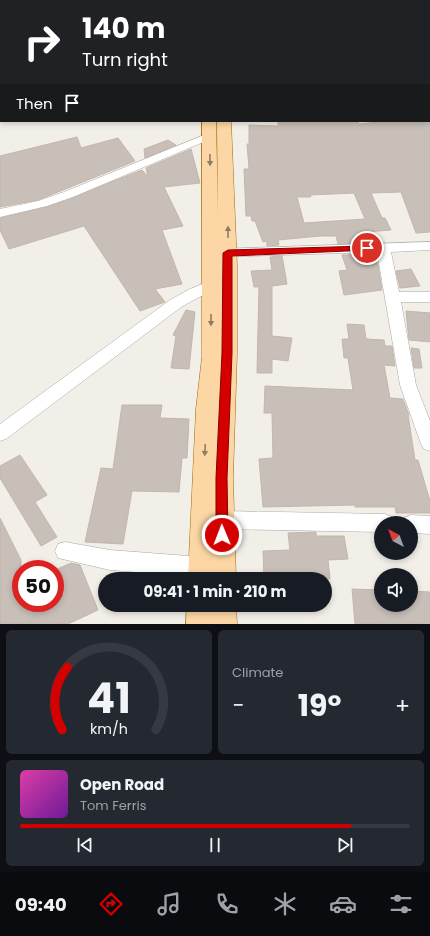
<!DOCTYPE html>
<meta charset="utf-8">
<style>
:root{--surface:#171b24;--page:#242831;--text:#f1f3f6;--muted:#9ea1a6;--line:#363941;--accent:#d40000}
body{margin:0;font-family:Poppins,sans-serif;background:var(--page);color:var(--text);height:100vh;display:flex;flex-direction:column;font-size:15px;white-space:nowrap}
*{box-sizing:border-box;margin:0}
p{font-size:13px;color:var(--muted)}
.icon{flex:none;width:22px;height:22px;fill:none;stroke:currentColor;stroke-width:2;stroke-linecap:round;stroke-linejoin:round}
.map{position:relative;height:624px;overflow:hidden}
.sheet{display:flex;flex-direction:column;gap:6px;padding:6px;background:#0d0f14;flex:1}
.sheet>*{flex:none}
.banner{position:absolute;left:0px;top:0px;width:430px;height:122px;box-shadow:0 2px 6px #0003;background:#202124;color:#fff;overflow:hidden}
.needle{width:26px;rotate:319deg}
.tools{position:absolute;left:374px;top:516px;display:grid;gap:8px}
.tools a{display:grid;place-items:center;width:44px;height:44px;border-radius:50%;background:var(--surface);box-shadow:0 2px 6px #0003;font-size:20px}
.speed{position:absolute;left:12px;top:560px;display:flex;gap:8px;font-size:20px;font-weight:700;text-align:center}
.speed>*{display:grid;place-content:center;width:52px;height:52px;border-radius:50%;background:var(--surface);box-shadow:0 2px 6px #0003;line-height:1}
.speed .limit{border:6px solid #d22;background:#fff;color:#111}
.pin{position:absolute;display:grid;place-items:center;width:34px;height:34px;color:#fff;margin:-17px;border:2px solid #fff;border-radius:50%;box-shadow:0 1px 4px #0007}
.me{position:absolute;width:44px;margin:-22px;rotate:359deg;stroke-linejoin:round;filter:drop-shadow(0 0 3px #0008)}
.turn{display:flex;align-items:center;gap:14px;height:84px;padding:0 16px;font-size:18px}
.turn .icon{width:52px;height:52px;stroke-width:2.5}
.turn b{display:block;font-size:28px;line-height:34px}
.then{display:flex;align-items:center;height:38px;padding:0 16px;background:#0003;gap:8px;font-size:15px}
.big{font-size:30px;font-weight:700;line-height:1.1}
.sheet .tile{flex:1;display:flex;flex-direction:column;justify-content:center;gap:6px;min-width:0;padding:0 14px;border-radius:6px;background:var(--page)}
.sheet .dial{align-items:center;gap:0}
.dial svg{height:104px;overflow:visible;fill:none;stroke:var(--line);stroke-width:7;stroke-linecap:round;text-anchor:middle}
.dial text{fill:var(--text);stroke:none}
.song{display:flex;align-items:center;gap:12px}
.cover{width:48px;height:48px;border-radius:6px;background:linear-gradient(135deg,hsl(320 70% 55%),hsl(280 70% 35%))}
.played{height:4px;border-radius:2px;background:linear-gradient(90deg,var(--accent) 85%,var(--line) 85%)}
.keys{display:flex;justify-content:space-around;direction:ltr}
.heat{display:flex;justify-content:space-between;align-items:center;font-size:22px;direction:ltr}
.sheet .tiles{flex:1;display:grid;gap:6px;grid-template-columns:1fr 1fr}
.tile:last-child{grid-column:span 2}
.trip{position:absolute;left:98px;top:572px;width:234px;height:40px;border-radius:20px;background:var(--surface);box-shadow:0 2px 6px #0003;font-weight:700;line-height:40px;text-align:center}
.menu{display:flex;height:64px;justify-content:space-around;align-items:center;background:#090b0e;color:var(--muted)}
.menu .icon{width:28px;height:28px}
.menu .selected{color:var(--accent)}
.menu b{font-size:18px;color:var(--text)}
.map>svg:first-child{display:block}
.building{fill:#c7bfb8;stroke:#c4b6ab;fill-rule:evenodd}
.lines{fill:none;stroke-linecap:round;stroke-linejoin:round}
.minor-casing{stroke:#a9a9a9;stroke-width:1}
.major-casing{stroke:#a06b00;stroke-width:1}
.minor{fill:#fff;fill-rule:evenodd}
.major{fill:#fcd6a4;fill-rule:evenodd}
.oneway{fill:#8f7c63}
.route{fill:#d40000;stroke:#8a0000}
</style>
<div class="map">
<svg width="430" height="624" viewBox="0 0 430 624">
<rect width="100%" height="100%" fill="#f2efe9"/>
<!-- building -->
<g class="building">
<path d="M278,121H358L359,124L387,121H430V232L416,233L401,192L371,193L382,218H385L391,230L365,232L369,243L338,244L336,236H320L278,240L279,245L267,246V241L263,242L255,221H252L251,216H246L244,169H249L247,144H249V125L278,126ZM354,193L365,219L304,223L297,197H311L310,195Z"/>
<path d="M77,137L81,148L118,138L135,161L38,200L0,207V156Z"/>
<path d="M168,140L176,145L145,158L144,149Z"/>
<path d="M191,149L200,183L164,187L183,226L162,230L182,284L155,289L165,302L140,311L84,226L9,249L0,230V218L47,207L142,170L148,177L146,168Z"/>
<path d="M373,254L378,265L382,290L344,295L339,271L347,270L342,255Z"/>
<path d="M282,256L287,284L272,286V336L292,338L288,361L272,359V373H257L259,287H254L251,271L272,270L270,257Z"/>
<path d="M411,269L420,286L400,288L396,271Z"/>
<path d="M186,310L195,312L189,369L171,368L176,336L173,335Z"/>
<path d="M406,311L430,313V342L409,340Z"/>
<path d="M347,324L364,325L366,339L384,340L385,346H392L395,366L384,365L390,398L403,399L409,415H408L415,460H418L430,501V513H396L395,507H355V505L263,507L259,459L273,458L272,413H264L265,386L353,390L348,358H344L342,339H349Z"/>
<path d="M411,348L419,349L422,368H414Z"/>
<path d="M122,405H162L160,418L189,419L187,458H182L179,492L132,491L123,544L85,542L101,468L113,469Z"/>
<path d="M20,455L47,495L35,502L57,537L41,546L0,478V466Z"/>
<path d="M0,518L21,560V603H55V570L71,563L80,565L98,610L68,624H0Z"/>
<path d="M316,532V536H344L348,559L328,560L330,579H264L263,551L290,550L288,533Z"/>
<path d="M352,589L381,590V605H411V591L430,592V624H355Z"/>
</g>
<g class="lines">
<defs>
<g id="minor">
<path d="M0,0L3,1H1V6Z"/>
<path d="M10,0H24L10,1Z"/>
<path d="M349,0H358V1H350Z"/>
<rect x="429" y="20" width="1" height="6"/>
<path d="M0,57H1L0,68Z"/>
<rect x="429" y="81" width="1" height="6"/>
<path d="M209,133L213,134L215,136L213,138L73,197L47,206L0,217V209L38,201L64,192Z"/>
<path d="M430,242V250L391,252L399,292H430V302H401L416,385L430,421V451L424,449L421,444L400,385L377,252L217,257L212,256L210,253L212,250L217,249Z"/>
<path d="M210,281L215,283L217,286C214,290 187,303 180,308L6,439L0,441V424L170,300L190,289Z"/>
<path d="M222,511L385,514L392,517L395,523H381V532L222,529L215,526L212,520L215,514Z"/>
<path d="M411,515L430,516V534L411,533V523H402L404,518Z"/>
<path d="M65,542L110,550L201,557L208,560L211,567L208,574L201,577L110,570L58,558L55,551L58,544Z"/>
</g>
<g id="major">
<rect x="197" y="0" width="10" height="1"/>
<rect x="211" y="0" width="10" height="1"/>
<path d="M202,121H216L218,216L217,121H231L237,266V353L233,478L236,579H188L196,409L202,357Z"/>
<path d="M187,605H236L237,624H186Z"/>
</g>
</defs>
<!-- minor casing -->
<use href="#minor" class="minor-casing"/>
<!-- major casing -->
<use href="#major" class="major-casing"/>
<!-- minor -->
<use href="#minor" class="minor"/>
<!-- major -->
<use href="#major" class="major"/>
</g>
<!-- one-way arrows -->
<defs><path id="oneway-solid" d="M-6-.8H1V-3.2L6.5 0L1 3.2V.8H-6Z"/></defs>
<g class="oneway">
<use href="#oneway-solid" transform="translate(210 160) rotate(89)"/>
<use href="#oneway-solid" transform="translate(228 232) rotate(-90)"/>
<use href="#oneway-solid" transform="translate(211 320) rotate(90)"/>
<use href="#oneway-solid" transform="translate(205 450) rotate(93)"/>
</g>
<!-- route -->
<path class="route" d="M367,246L371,248L370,250L232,256V353L227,478L228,535L226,539L222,541L218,539L216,535V478L222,353L223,253L228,250Z"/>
</svg>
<div class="tools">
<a><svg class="needle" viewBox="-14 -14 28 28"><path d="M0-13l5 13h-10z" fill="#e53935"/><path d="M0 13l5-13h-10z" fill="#9ea1a6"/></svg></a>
<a><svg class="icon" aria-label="sound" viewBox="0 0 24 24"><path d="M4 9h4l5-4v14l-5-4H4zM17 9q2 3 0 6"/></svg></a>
</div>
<div class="speed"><div class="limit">50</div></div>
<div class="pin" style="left:367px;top:248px;background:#d93025"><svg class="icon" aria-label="arrive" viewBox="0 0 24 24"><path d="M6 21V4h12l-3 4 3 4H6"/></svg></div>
<svg class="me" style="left:222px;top:535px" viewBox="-20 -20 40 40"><circle r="17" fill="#d40000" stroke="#fff" stroke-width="3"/><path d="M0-11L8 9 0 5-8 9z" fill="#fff"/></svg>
<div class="trip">09:41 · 1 min · 210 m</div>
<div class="banner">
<div class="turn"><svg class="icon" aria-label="right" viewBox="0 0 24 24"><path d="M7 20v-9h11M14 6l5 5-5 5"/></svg><div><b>140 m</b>Turn right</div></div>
<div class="then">Then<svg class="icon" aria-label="arrive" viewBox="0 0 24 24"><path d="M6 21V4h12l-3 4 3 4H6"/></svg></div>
</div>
</div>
<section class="sheet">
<div class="tiles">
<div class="tile dial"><svg viewBox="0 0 100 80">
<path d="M14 69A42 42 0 1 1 86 69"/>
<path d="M14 69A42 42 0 0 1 18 21" stroke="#d40000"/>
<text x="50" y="56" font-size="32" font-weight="700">41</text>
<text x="50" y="72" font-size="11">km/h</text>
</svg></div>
<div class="tile"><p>Climate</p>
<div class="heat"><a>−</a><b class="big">19°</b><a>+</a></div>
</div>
<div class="tile">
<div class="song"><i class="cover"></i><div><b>Open Road</b><p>Tom Ferris</p></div></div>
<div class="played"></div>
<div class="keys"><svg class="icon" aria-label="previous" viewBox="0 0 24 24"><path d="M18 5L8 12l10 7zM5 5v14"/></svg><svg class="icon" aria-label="pause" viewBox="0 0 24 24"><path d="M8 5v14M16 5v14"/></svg><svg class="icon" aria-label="next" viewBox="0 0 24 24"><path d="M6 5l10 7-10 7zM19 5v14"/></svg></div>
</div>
</div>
</section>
<nav class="menu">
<b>09:40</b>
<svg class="icon selected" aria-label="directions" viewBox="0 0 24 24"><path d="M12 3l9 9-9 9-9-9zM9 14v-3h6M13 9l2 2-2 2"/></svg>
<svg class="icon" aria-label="music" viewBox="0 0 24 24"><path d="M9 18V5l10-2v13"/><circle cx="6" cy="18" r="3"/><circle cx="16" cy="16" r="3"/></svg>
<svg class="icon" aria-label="phone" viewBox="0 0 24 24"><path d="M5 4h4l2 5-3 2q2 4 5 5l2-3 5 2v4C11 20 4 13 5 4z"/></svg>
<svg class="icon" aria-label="climate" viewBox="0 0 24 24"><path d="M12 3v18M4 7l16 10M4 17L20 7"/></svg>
<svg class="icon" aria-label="car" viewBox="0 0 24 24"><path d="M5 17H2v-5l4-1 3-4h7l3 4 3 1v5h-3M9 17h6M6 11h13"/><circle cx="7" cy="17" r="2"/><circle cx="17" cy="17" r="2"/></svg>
<svg class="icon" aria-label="filters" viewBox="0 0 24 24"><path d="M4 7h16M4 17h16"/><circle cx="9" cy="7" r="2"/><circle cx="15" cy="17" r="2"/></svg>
</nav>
